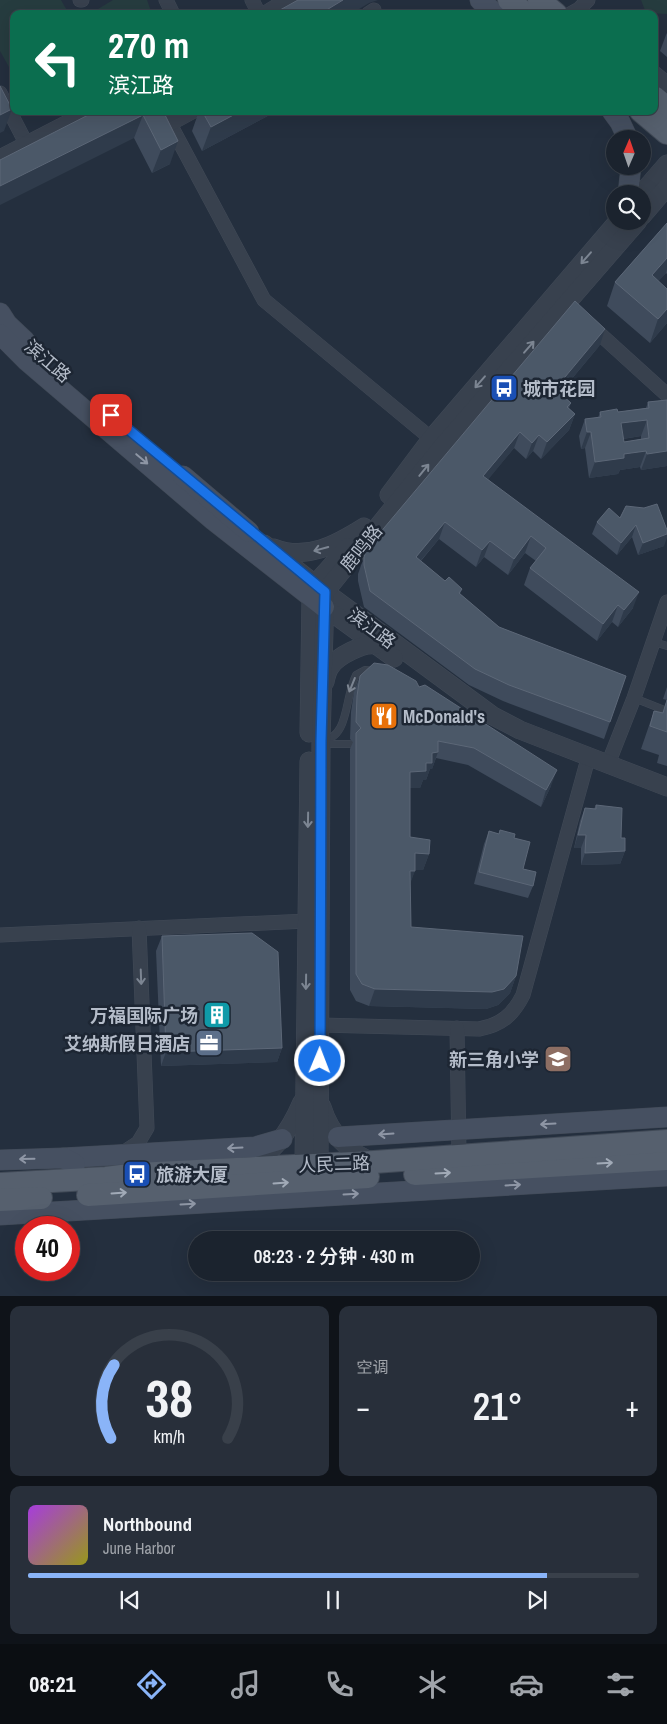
<!DOCTYPE html>
<html lang="zh">
<meta charset="utf-8">
<style>
:root{--surface:#1b232e;--page:#282f3a;--text:#f1f3f6;--muted:#a0a4aa;--line:#39404a;--accent:#8ab4f8}
body{margin:0;font-family:"Archivo Narrow","Noto Sans SC",sans-serif;background:var(--page);color:var(--text);height:100vh;display:flex;flex-direction:column;font-size:19px;white-space:nowrap}
*{box-sizing:border-box;margin:0}
p{font-size:16px;color:var(--muted)}
.icon{flex:none;width:28px;height:28px;fill:none;stroke:currentColor;stroke-width:2;stroke-linecap:round;stroke-linejoin:round}
.map{position:relative;height:1296px;overflow:hidden}
.sheet{display:flex;flex-direction:column;gap:10px;padding:10px;background:#0f1319;flex:1}
.sheet>*{flex:none}
.hud{position:absolute;left:10px;top:10px;width:648px;height:105px;border-radius:10px;box-shadow:0 5px 20px #0002,0 0 0 1px var(--line);background:#0b6e4f;color:#fff;overflow:hidden}
.needle{width:32px;rotate:2deg}
.controls{position:absolute;left:606px;top:130px;display:grid;gap:10px}
.controls a{display:grid;place-items:center;width:45px;height:45px;border-radius:50%;background:var(--surface);box-shadow:0 5px 20px #0002,0 0 0 1px var(--line);font-size:25px}
.speed{position:absolute;left:15px;top:1216px;display:flex;gap:10px;font-size:25px;font-weight:700;text-align:center}
.speed>*{display:grid;place-content:center;width:65px;height:65px;border-radius:50%;background:var(--surface);box-shadow:0 5px 20px #0002,0 0 0 1px var(--line);line-height:1}
.speed .limit{border:8px solid #d22;background:#fff;color:#111}
.pin{position:absolute;display:grid;place-items:center;width:42px;height:42px;color:#fff;margin:-21px;border-radius:10px;box-shadow:0 2px 8px #0006}
.me{position:absolute;width:55px;margin:-28px;rotate:1deg;stroke-linejoin:round;filter:drop-shadow(0 0 4px #0008)}
.turn{display:flex;align-items:center;gap:18px;height:105px;padding:0 15px;font-size:22px}
.turn .icon{width:65px;height:65px;stroke-width:2.5}
.turn b{display:block;font-size:35px;line-height:42px}
.big{font-size:38px;font-weight:600;line-height:1.1}
.sheet .tile{flex:1;display:flex;flex-direction:column;justify-content:center;gap:8px;min-width:0;padding:0 18px;border-radius:10px;background:var(--page)}
.sheet .dial{align-items:center;gap:0}
.dial svg{height:130px;overflow:visible;fill:none;stroke:var(--line);stroke-width:7;stroke-linecap:round;text-anchor:middle}
.dial text{fill:var(--text);stroke:none}
.song{display:flex;align-items:center;gap:15px}
.cover{width:60px;height:60px;border-radius:8px;background:linear-gradient(135deg,hsl(280 70% 55%),hsl(60 70% 35%))}
.played{height:5px;border-radius:2px;background:linear-gradient(90deg,var(--accent) 85%,var(--line) 85%)}
.keys{display:flex;justify-content:space-around;direction:ltr}
.heat{display:flex;justify-content:space-between;align-items:center;font-size:28px;direction:ltr}
.sheet .tiles{flex:1;display:grid;gap:10px;grid-template-columns:1fr 1fr}
.tile:last-child{grid-column:span 2}
.trip{position:absolute;left:188px;top:1231px;width:292px;height:50px;border-radius:25px;background:var(--surface);box-shadow:0 5px 20px #0002,0 0 0 1px var(--line);font-weight:600;line-height:50px;text-align:center}
.tabs{display:flex;height:80px;justify-content:space-around;align-items:center;background:#0b0e12;color:var(--muted)}
.tabs .icon{width:35px;height:35px}
.tabs .current{color:var(--accent)}
.tabs b{font-size:22px;color:var(--text)}
.map>svg:first-child{display:block}
.green{fill:#263c3f}
.lines{fill:none;stroke-linecap:round;stroke-linejoin:round}
.service-casing{stroke:#414a57;stroke-width:8}
.minor-casing{stroke:#414a57;stroke-width:15}
.tertiary-casing{stroke:#414a57;stroke-width:19}
.secondary-casing{stroke:#414a57;stroke-width:21}
.primary-casing{stroke:#414a57;stroke-width:24}
.service{stroke:#38414e;stroke-width:7}
.minor{stroke:#38414e;stroke-width:14}
.tertiary{stroke:#38414e;stroke-width:18}
.secondary{stroke:#465061;stroke-width:20}
.primary{stroke:#56606e;stroke-width:22}
.wall{fill:#3f4b5c;fill-rule:evenodd}
.shaded-wall{fill:#2f3b4b}
.building{fill:#4b5868;stroke:#5c6777;fill-rule:evenodd}
.oneway{stroke:#7c8592}
.oneway2{stroke:#8e96a5}
.oneway3{stroke:#a1aab7}
.route-casing{stroke:#114b97;stroke-width:12}
.route{stroke:#1a73e8;stroke-width:9}
.labels{text-anchor:middle;dominant-baseline:central;stroke-width:5;stroke-linejoin:round;paint-order:stroke}
.street-label{font-size:18px;fill:#b4bcc9;stroke:#1d2633}
.poi-label{font-size:18px;font-weight:bold;fill:#b4bcc9;stroke:#1d2633;text-anchor:start}
</style>
<div class="map">
<svg width="667" height="1297" viewBox="0 0 667 1297">
<rect width="100%" height="100%" fill="#242f3e"/>
<!-- green -->
<g class="green">
<path d="M0,0H61L69,14H14V76L0,51Z"/>
<path d="M113,0H147L152,14H96L98,9Z"/>
<path d="M641,0H667V14L646,13Z"/>
</g>
<g class="lines">
<defs>
<g id="service">
<path d="M654,642L667,646"/>
<path d="M634,698L667,711"/>
<path d="M321,741C350,738 344,698 356,675L365,670L375,671"/>
<path d="M324,744H350"/>
</g>
<g id="minor">
<path d="M80,0H82"/>
<path d="M166,0L173,14"/>
<path d="M252,0L259,14"/>
<path d="M368,14L374,10"/>
<path d="M570,14L579,9L588,0"/>
<path d="M0,93L27,145"/>
<path d="M163,111L264,300L439,445"/>
<path d="M170,124L194,111"/>
<path d="M590,325L667,395"/>
<path d="M608,764L634,698L667,602"/>
<path d="M0,935L307,921"/>
<path d="M320,1025L479,1029C501,1025 513,1015 523,995L586,766"/>
<path d="M457,1028L459,1156"/>
<path d="M121,1154L138,1143L147,1128L139,928"/>
</g>
<g id="tertiary">
<path d="M267,14L290,0"/>
<path d="M654,75L667,86"/>
<path d="M0,159L93,111"/>
<path d="M641,194L667,164"/>
<path d="M642,216L667,187"/>
<path d="M389,495L431,439L618,221"/>
<path d="M264,544L325,592L493,716L520,730L667,787"/>
<path d="M274,548C307,561 337,544 364,527"/>
<path d="M324,607L394,658"/>
<path d="M325,682C326,677 327,671 331,666C338,656 363,643 375,645"/>
<path d="M309,733L311,597L315,584L348,547"/>
<path d="M322,1107C330,1133 348,1153 374,1162"/>
<path d="M242,1167C274,1155 289,1132 302,1102"/>
<path d="M313,1176L319,1164L321,741L325,592L442,447L638,221"/>
<path d="M309,1177L304,1164L309,761"/>
</g>
<g id="secondary">
<path d="M480,0L496,14"/>
<path d="M612,111L620,122L628,139"/>
<path d="M628,194L631,166"/>
<path d="M0,313L7,324L25,341"/>
<path d="M0,334L27,361L213,520L324,607"/>
<path d="M183,476L249,532"/>
<path d="M338,1137L667,1117"/>
<path d="M63,1158L255,1147L282,1139"/>
<path d="M0,1160L63,1158L75,1164"/>
<path d="M0,1215L667,1176"/>
</g>
<g id="primary">
<path d="M509,0L526,14"/>
<path d="M539,0L556,14"/>
<path d="M654,97L667,108"/>
<path d="M641,111L667,133"/>
<path d="M415,1174L667,1159"/>
<path d="M0,1184L106,1178L137,1174L374,1162L667,1141"/>
<path d="M88,1195L368,1177"/>
<path d="M0,1200L41,1198"/>
</g>
</defs>
<!-- service casing -->
<use href="#service" class="service-casing"/>
<!-- minor casing -->
<use href="#minor" class="minor-casing"/>
<!-- tertiary casing -->
<use href="#tertiary" class="tertiary-casing"/>
<!-- secondary casing -->
<use href="#secondary" class="secondary-casing"/>
<!-- primary casing -->
<use href="#primary" class="primary-casing"/>
<!-- service -->
<use href="#service" class="service"/>
<!-- minor -->
<use href="#minor" class="minor"/>
<!-- tertiary -->
<use href="#tertiary" class="tertiary"/>
<!-- secondary -->
<use href="#secondary" class="secondary"/>
<!-- primary -->
<use href="#primary" class="primary"/>
</g>
<!-- wall -->
<g class="wall">
<path d="M667,33V57L660,51L666,35Z"/>
<path d="M96,111H163L170,164L152,173L134,138Z"/>
<path d="M199,111H277L202,151L192,131Z"/>
<path d="M667,223V274L666,273L658,281L667,289V323L650,343L607,306L615,282Z"/>
<path d="M600,345L560,393L571,403L569,408L575,414L569,430L541,459L533,451L526,459L514,448L488,479L633,608L618,627L612,622L597,641L524,585L530,568L536,561L525,553L508,575L484,557L476,567L439,539L421,561L445,581L462,589L460,594L499,627L626,676L604,739L503,701L469,685L364,607L358,581V574L364,557Z"/>
<path d="M667,400V466L641,470L640,467L620,470L618,474L589,478L585,448L581,449L579,436L585,419L598,418L600,412H618L646,408L648,402ZM641,436V439L624,442L623,439Z"/>
<path d="M626,506L664,546L638,555L632,537L617,555L592,534L597,522L620,518Z"/>
<path d="M360,676L419,687L551,786L541,807L468,765L436,758L432,769H430L426,780H423L420,788H410V837L429,854L423,870H415L410,883L411,927L516,976L510,993L498,1005L486,1009L369,1006L356,1001L350,990V749L353,742L350,739L351,712L354,692Z"/>
<path d="M667,687V766L657,763L659,755L641,749L654,711L662,713L667,700L663,699Z"/>
<path d="M596,805L621,838L625,851L620,864L581,865V848H574L580,821L585,808L594,809Z"/>
<path d="M500,830L514,838L523,869L533,886L528,898L474,884L484,844L489,831L499,834Z"/>
<path d="M162,936L282,1048L277,1062L161,1066L156,951Z"/>
</g>
<!-- shaded-wall -->
<g class="shaded-wall">
<path d="M343,0H378L369,3L351,14H320Z"/>
<path d="M12,109L4,131L0,133V115Z"/>
<path d="M241,111H277L202,151L211,127Z"/>
<path d="M143,115L134,138L0,205V186Z"/>
<path d="M178,141L170,164L152,173L161,150Z"/>
<path d="M667,258V269L666,273L643,299L652,275Z"/>
<path d="M667,309V323L650,343L658,319Z"/>
<path d="M605,329L600,345L549,406L555,389Z"/>
<path d="M575,414L569,430L541,459L547,442Z"/>
<path d="M647,420L641,436L615,440L621,423Z"/>
<path d="M520,432L514,448L478,492L483,476Z"/>
<path d="M587,432H591L585,448L581,449Z"/>
<path d="M539,435L533,451L526,459L532,443Z"/>
<path d="M646,451L640,467L620,470L618,474L589,478L595,462L624,454Z"/>
<path d="M667,451V466L641,470L647,454Z"/>
<path d="M445,522L439,539L410,573L416,557Z"/>
<path d="M636,525L632,537L617,555L621,543Z"/>
<path d="M667,534V538L664,546L638,555L643,543Z"/>
<path d="M531,536L525,553L508,575L514,559Z"/>
<path d="M490,541L484,557L476,567L482,550Z"/>
<path d="M639,592L633,608L618,627L624,610Z"/>
<path d="M618,605L612,622L597,641L603,624Z"/>
<path d="M438,752L432,769H430L426,780H423L420,788H404L410,772L426,763L432,753Z"/>
<path d="M557,770L551,786L541,807L546,790Z"/>
<path d="M578,835H586L581,848H574Z"/>
<path d="M625,851L620,864L581,865L585,853Z"/>
<path d="M415,853L429,854L423,870H409Z"/>
<path d="M410,871H415L409,887Z"/>
<path d="M516,976L510,993L498,1005L486,1009L369,1006L375,989Z"/>
<path d="M282,1048L277,1062L161,1066L166,1052Z"/>
</g>
<!-- building -->
<g class="building">
<path d="M298,0H343L320,14H278L281,12L280,10Z"/>
<path d="M0,86L12,109L0,115Z"/>
<path d="M96,111H163L178,141L161,150L143,115L0,186V160Z"/>
<path d="M202,111H241L211,127Z"/>
<path d="M667,223V258L652,275L667,289V309L658,319L615,282Z"/>
<path d="M575,301L605,329L555,389L571,403L567,407L575,414L547,442L539,435L532,443L520,432L483,476L639,592L624,610L618,605L603,624L530,568L546,548L531,536L514,559L490,541L482,550L445,522L416,557L445,581L449,577L462,589L459,593L499,627L626,676L610,722L509,685L475,669L370,591L364,565V557L368,547Z"/>
<path d="M667,400V451L647,454L646,451L624,454V458L595,462L591,432H587L585,419L601,417L600,412L617,409L618,412L649,408L648,402ZM647,420L649,438L624,442L621,423Z"/>
<path d="M657,504L667,530V534L643,543L636,525L621,543L597,522L609,508L620,518L626,506L644,508Z"/>
<path d="M374,663L388,665L416,681L419,687L425,685L557,770L546,790L474,748L438,741V752L432,753V763H426V771L410,772V837L430,840L429,854L415,853V871H410L411,927L523,936L516,976L504,989L492,992L375,989L362,984L356,974V733L361,728L356,722L357,696L360,676Z"/>
<path d="M667,700V732L650,726L654,711L663,713Z"/>
<path d="M596,805L622,808L621,838H625V851L585,853L586,835H578L585,808L596,809Z"/>
<path d="M500,830L515,834L514,838L530,842L523,869L536,872L533,886L479,872L489,831L499,834Z"/>
<path d="M252,933L278,952L282,1048L166,1052L162,936Z"/>
</g>
<!-- one-way arrows -->
<defs><path id="oneway-shaft" d="M-6 0H5M1.5-3L5.5 0L1.5 3" fill="none" stroke-width="1.6" stroke-linecap="round" stroke-linejoin="round" transform="scale(1.25)"/></defs>
<g class="oneway">
<use href="#oneway-shaft" transform="translate(586 258) rotate(131)"/>
<use href="#oneway-shaft" transform="translate(529 347) rotate(-49)"/>
<use href="#oneway-shaft" transform="translate(480 382) rotate(131)"/>
<use href="#oneway-shaft" transform="translate(424 470) rotate(-51)"/>
<use href="#oneway-shaft" transform="translate(321 549) rotate(165)"/>
<use href="#oneway-shaft" transform="translate(352 685) rotate(112)"/>
<use href="#oneway-shaft" transform="translate(308 820) rotate(91)"/>
<use href="#oneway-shaft" transform="translate(141 977) rotate(88)"/>
<use href="#oneway-shaft" transform="translate(306 982) rotate(91)"/>
</g>
<g class="oneway2">
<use href="#oneway-shaft" transform="translate(142 459) rotate(40)"/>
<use href="#oneway-shaft" transform="translate(548 1124) rotate(177)"/>
<use href="#oneway-shaft" transform="translate(386 1134) rotate(176)"/>
<use href="#oneway-shaft" transform="translate(235 1148) rotate(177)"/>
<use href="#oneway-shaft" transform="translate(27 1159) rotate(179)"/>
<use href="#oneway-shaft" transform="translate(513 1185) rotate(-3)"/>
<use href="#oneway-shaft" transform="translate(351 1194) rotate(-3)"/>
<use href="#oneway-shaft" transform="translate(188 1204) rotate(-3)"/>
</g>
<g class="oneway3">
<use href="#oneway-shaft" transform="translate(605 1163) rotate(-3)"/>
<use href="#oneway-shaft" transform="translate(443 1173) rotate(-3)"/>
<use href="#oneway-shaft" transform="translate(281 1183) rotate(-4)"/>
<use href="#oneway-shaft" transform="translate(119 1193) rotate(-4)"/>
</g>
<g class="lines">
<defs>
<path id="route" d="M111,415L325,592L321,741L320,1061"/>
</defs>
<!-- route casing -->
<use href="#route" class="route-casing"/>
<!-- route -->
<use href="#route" class="route"/>
</g>
<!-- icons -->
<defs>
<symbol id="bus-square" viewBox="-11 -11 22 22"><rect x="-9" y="-9" width="18" height="18" rx="4" fill="#1a4fb4" stroke="#1d2633"/><path d="M-5-6H5V4H4V6H2V4H-2V6H-4V4H-5ZM-3.5-4V0h7V-4ZM-3.5 1.2v1.5H-2V1.2ZM2 1.2v1.5H3.5V1.2Z" fill="#fff"/></symbol>
<symbol id="restaurant-square" viewBox="-11 -11 22 22"><rect x="-9" y="-9" width="18" height="18" rx="4" fill="#e8710a" stroke="#1d2633"/><path d="M-5-6h1v4h1v-4h1v4h1v-4h1v5L-1.5 .5V6h-2V.5L-5-1ZM5-6V6H3V1.5H1.5Q1.5-4 5-6Z" fill="#fff"/></symbol>
<symbol id="building-square" viewBox="-11 -11 22 22"><rect x="-9" y="-9" width="18" height="18" rx="4" fill="#0f9aa8" stroke="#1d2633"/><path d="M-4-6H4V6H1V3H-1V6H-4ZM-2.5-4.3h1.7v1.8h-1.7ZM.8-4.3h1.7v1.8H.8ZM-2.5-1h1.7V.8h-1.7ZM.8-1h1.7V.8H.8Z" fill="#fff"/></symbol>
<symbol id="office-square" viewBox="-11 -11 22 22"><rect x="-9" y="-9" width="18" height="18" rx="4" fill="#5c6f8a" stroke="#1d2633"/><path d="M-6-3h4V-5.5h4V-3h4V5H-6ZM-1-4.5V-3h2v-1.5ZM-6 0V1H6V0Z" fill="#fff"/></symbol>
<symbol id="school-square" viewBox="-11 -11 22 22"><rect x="-9" y="-9" width="18" height="18" rx="4" fill="#8d6e63" stroke="#1d2633"/><path d="M0-5L7-2L0 1L-7-2ZM-4 1L0 2.5L4 1V4Q0 6-4 4Z" fill="#fff"/></symbol>
</defs>
<g fill-rule="evenodd">
<use href="#bus-square" x="488" y="372" width="32" height="32"/>
<use href="#restaurant-square" x="368" y="700" width="32" height="32"/>
<use href="#building-square" x="201" y="999" width="32" height="32"/>
<use href="#office-square" x="193" y="1027" width="32" height="32"/>
<use href="#school-square" x="542" y="1043" width="32" height="32"/>
<use href="#bus-square" x="121" y="1158" width="32" height="32"/>
</g>
<g class="labels">
<!-- street labels -->
<g class="street-label">
<text transform="translate(48 361) rotate(41)">滨江路</text>
<text transform="translate(361 548) rotate(-51)">鹿鸣路</text>
<text transform="translate(372 628) rotate(37)">滨江路</text>
<text transform="translate(334 1164) rotate(-2)">人民二路</text>
</g>
<!-- poi labels -->
<g class="poi-label">
<text x="523" y="388">城市花园</text>
<text x="403" y="716">McDonald's</text>
<text x="198" y="1015" text-anchor="end">万福国际广场</text>
<text x="190" y="1043" text-anchor="end">艾纳斯假日酒店</text>
<text x="539" y="1059" text-anchor="end">新三角小学</text>
<text x="156" y="1174">旅游大厦</text>
</g>
</g>
</svg>
<div class="controls">
<a><svg class="needle" viewBox="-14 -14 28 28"><path d="M0-13l5 13h-10z" fill="#e53935"/><path d="M0 13l5-13h-10z" fill="#a0a4aa"/></svg></a>
<a><svg class="icon" aria-label="search" viewBox="0 0 24 24"><circle cx="10" cy="10" r="6"/><path d="M15 15l6 6"/></svg></a>
</div>
<div class="speed"><div class="limit">40</div></div>
<div class="pin" style="left:111px;top:415px;background:#d93025"><svg class="icon" aria-label="arrive" viewBox="0 0 24 24"><path d="M6 21V4h12l-3 4 3 4H6"/></svg></div>
<svg class="me" style="left:320px;top:1061px" viewBox="-20 -20 40 40"><circle r="17" fill="#1a73e8" stroke="#fff" stroke-width="3"/><path d="M0-11L8 9 0 5-8 9z" fill="#fff"/></svg>
<div class="trip">08:23 · 2 分钟 · 430 m</div>
<div class="hud">
<div class="turn"><svg class="icon" aria-label="left" viewBox="0 0 24 24"><path d="M17 20v-9H6M10 6l-5 5 5 5"/></svg><div><b>270 m</b>滨江路</div></div>
</div>
</div>
<section class="sheet">
<div class="tiles">
<div class="tile dial"><svg viewBox="0 0 100 80">
<path d="M14 69A42 42 0 1 1 86 69"/>
<path d="M14 69A42 42 0 0 1 16 24" stroke="#8ab4f8"/>
<text x="50" y="56" font-size="32" font-weight="700">38</text>
<text x="50" y="72" font-size="11">km/h</text>
</svg></div>
<div class="tile"><p>空调</p>
<div class="heat"><a>−</a><b class="big">21°</b><a>+</a></div>
</div>
<div class="tile">
<div class="song"><i class="cover"></i><div><b>Northbound</b><p>June Harbor</p></div></div>
<div class="played"></div>
<div class="keys"><svg class="icon" aria-label="previous" viewBox="0 0 24 24"><path d="M18 5L8 12l10 7zM5 5v14"/></svg><svg class="icon" aria-label="pause" viewBox="0 0 24 24"><path d="M8 5v14M16 5v14"/></svg><svg class="icon" aria-label="next" viewBox="0 0 24 24"><path d="M6 5l10 7-10 7zM19 5v14"/></svg></div>
</div>
</div>
</section>
<nav class="tabs">
<b>08:21</b>
<svg class="icon current" aria-label="directions" viewBox="0 0 24 24"><path d="M12 3l9 9-9 9-9-9zM9 14v-3h6M13 9l2 2-2 2"/></svg>
<svg class="icon" aria-label="music" viewBox="0 0 24 24"><path d="M9 18V5l10-2v13"/><circle cx="6" cy="18" r="3"/><circle cx="16" cy="16" r="3"/></svg>
<svg class="icon" aria-label="phone" viewBox="0 0 24 24"><path d="M5 4h4l2 5-3 2q2 4 5 5l2-3 5 2v4C11 20 4 13 5 4z"/></svg>
<svg class="icon" aria-label="climate" viewBox="0 0 24 24"><path d="M12 3v18M4 7l16 10M4 17L20 7"/></svg>
<svg class="icon" aria-label="car" viewBox="0 0 24 24"><path d="M5 17H2v-5l4-1 3-4h7l3 4 3 1v5h-3M9 17h6M6 11h13"/><circle cx="7" cy="17" r="2"/><circle cx="17" cy="17" r="2"/></svg>
<svg class="icon" aria-label="filters" viewBox="0 0 24 24"><path d="M4 7h16M4 17h16"/><circle cx="9" cy="7" r="2"/><circle cx="15" cy="17" r="2"/></svg>
</nav>
